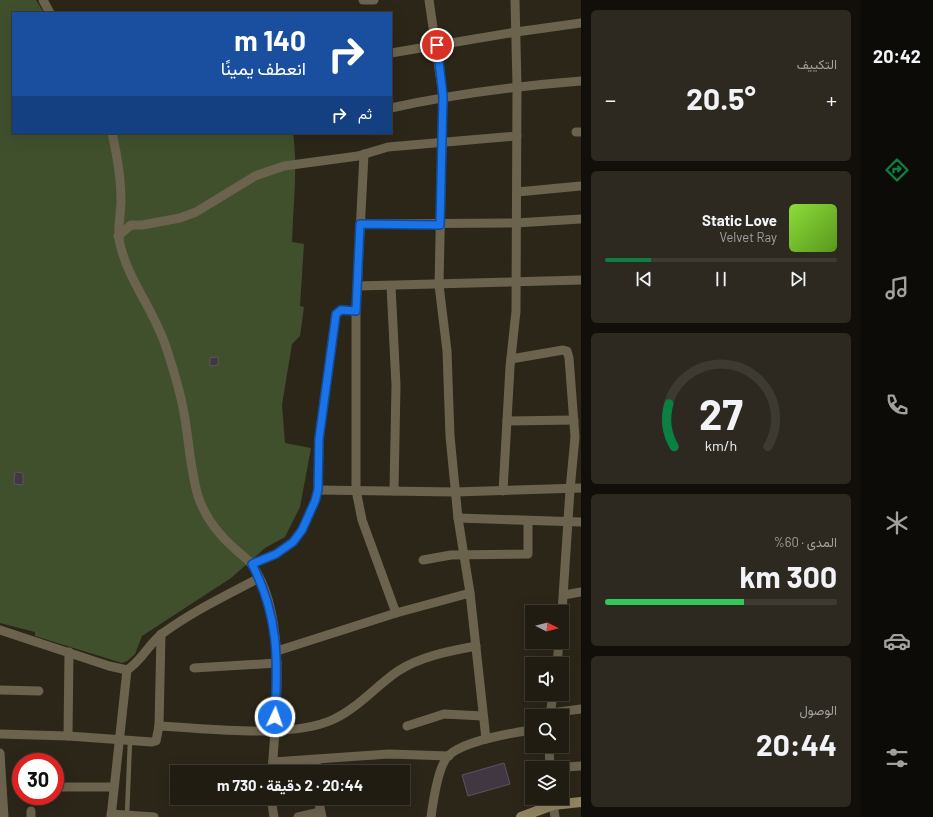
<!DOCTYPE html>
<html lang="ar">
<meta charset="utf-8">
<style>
:root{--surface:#201c12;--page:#2d2920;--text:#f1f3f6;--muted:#a2a19f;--line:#3d3a32;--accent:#0b8043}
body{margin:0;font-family:Barlow,Vazirmatn,sans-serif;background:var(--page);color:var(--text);direction:rtl;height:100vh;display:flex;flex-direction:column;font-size:15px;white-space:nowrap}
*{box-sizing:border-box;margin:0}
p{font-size:13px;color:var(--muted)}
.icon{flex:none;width:22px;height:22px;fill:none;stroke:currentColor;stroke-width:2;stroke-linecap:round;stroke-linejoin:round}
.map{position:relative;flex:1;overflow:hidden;direction:ltr}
.details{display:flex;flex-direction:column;gap:10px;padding:10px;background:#120f0a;width:280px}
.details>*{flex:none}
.banner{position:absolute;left:12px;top:12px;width:380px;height:122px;border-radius:0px;box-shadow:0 4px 16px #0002,0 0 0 1px var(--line);direction:rtl;background:#1a4fa0;color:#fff;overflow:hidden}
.needle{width:26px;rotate:96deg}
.buttons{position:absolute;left:525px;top:605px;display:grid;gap:8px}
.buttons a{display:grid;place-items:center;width:44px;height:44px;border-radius:0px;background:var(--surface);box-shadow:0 4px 16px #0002,0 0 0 1px var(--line);font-size:20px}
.speed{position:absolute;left:12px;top:753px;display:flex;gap:8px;font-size:20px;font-weight:700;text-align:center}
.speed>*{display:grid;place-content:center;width:52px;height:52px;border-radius:50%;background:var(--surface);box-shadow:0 4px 16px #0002,0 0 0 1px var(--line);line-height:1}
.speed .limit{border:6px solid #d22;background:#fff;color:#111}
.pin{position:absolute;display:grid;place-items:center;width:34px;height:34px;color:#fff;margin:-17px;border:2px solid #fff;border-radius:50%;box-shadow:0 1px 4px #0007}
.me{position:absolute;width:44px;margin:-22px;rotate:3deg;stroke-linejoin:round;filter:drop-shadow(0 0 3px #0008)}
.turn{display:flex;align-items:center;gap:14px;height:84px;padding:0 20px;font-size:18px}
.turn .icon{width:52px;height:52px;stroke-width:2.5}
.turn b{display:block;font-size:28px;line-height:34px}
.then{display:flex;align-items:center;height:38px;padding:0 20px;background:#0003;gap:8px;font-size:15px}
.big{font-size:30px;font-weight:700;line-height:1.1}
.details .tile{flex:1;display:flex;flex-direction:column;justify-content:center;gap:6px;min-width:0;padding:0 14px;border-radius:6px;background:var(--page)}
.details .dial{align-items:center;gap:0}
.dial svg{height:104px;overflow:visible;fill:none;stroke:var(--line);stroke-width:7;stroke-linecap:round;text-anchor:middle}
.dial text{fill:var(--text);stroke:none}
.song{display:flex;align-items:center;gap:12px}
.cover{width:48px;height:48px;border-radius:6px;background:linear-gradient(135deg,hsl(90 70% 55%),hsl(90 70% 35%))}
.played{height:4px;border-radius:2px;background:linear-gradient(90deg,var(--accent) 20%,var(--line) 20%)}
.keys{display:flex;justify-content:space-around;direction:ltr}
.heat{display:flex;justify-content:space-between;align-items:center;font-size:22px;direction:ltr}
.charge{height:6px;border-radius:3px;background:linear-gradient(90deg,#34c759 60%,var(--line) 0)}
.trip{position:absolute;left:170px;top:765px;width:240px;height:40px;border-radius:0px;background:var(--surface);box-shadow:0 4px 16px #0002,0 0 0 1px var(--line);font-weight:700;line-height:40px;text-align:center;direction:rtl}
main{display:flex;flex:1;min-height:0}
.dock{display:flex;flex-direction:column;width:72px;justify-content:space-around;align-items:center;background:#0d0b07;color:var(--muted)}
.dock .icon{width:28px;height:28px}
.dock .selected{color:var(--accent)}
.dock b{font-size:18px;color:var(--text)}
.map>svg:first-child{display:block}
.green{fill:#40502d}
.building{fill:#413743;stroke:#5d525f}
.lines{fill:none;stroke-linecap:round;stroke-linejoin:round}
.lane{stroke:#6b634e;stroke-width:4.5}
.street{stroke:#6b634e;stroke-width:9}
.secondary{stroke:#928562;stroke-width:10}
.route-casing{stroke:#114b97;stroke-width:10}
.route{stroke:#1a73e8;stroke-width:7}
</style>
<main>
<nav class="dock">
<b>20:42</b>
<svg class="icon selected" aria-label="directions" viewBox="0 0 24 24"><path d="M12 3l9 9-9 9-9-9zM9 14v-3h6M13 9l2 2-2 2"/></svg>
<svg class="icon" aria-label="music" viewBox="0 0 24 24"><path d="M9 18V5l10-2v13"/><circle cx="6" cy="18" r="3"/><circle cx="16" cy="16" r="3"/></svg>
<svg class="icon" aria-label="phone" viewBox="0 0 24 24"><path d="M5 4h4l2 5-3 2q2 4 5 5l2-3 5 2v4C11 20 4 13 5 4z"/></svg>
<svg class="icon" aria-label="climate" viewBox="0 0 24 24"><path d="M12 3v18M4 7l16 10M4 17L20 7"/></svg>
<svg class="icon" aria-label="car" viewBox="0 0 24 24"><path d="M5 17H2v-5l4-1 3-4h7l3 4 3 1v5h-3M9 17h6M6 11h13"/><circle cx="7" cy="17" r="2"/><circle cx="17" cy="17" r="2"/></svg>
<svg class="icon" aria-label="filters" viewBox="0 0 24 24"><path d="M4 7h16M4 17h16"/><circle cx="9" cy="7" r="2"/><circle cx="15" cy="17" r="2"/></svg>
</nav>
<section class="details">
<div class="tile"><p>التكييف</p>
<div class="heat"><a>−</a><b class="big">20.5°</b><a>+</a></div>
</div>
<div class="tile">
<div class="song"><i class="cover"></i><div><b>Static Love</b><p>Velvet Ray</p></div></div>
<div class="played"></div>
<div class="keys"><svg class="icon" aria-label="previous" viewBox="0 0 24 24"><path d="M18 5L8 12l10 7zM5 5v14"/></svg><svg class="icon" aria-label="pause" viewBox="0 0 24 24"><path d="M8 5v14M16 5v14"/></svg><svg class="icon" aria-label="next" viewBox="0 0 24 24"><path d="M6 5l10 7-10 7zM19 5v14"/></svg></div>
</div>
<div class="tile dial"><svg viewBox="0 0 100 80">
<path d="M14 69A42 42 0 1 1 86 69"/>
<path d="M14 69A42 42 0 0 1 10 36" stroke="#0b8043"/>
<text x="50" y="56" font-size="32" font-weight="700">27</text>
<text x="50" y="72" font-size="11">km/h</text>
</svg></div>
<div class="tile"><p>المدى · 60%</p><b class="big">300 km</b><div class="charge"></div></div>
<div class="tile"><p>الوصول</p><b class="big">20:44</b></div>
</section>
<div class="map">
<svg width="581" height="817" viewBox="0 0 581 817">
<rect width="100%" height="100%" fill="#2b2618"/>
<!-- green -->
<path class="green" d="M0,0H36L44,13H13V133H293C298,169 293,205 292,242L304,244L300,306L304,307L300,336L292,344L282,405L285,443L311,448L300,507L285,537L265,548L231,578L142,636L135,654L127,661L122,663L35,636V632L0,623Z"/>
<!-- building -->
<g class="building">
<path d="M218,357V365L210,366V358Z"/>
<path d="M15,472L23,473V485L14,484Z"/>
<path d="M504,763L510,784L468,796L462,775Z"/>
</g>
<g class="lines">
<!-- lane -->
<path class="lane" d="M127,815L130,741"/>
<!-- street -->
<g class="street">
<path d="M43,0L50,13"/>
<path d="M363,0H374"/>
<path d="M429,0L443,96L439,285L447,351L450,436L458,518L470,593L486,739"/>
<path d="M391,53L516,32L581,23"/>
<path d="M391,108C454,94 517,86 581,81"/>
<path d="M576,132H581"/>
<path d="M112,133C117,155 121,178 121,200C121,216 116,233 121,248C130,283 155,312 166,347C173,368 180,391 184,413C189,441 190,469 198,496C205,518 218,534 235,549C240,554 248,559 252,565C288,615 276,713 272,772"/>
<path d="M364,154L356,311V490L362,520L396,613"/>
<path d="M517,192L581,186"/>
<path d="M360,224L516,223L581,219"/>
<path d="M118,236L131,225H142L180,218L196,212L255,176L284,166L358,156L388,147L517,136"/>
<path d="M357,286L581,280"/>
<path d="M391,286L396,385L394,491"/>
<path d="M511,359L563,350L567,351L569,358L575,437L570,490L562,612"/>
<path d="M507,421L574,420"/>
<path d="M318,490L455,492L581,488"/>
<path d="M503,491L510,367L516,311L517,86L515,0"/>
<path d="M458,518L581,522"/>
<path d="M423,560L451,555L528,554V521"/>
<path d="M252,564L276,554L293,542L302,530L315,501L318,490L319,439L336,314L341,310L356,311"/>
<path d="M564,595L581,592"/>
<path d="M0,630L109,666L127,670C142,661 149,643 163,633C193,611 227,595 259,578"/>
<path d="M277,651L396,613L470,593"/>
<path d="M557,664L559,642"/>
<path d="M194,668L277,663"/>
<path d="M0,690L39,691"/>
<path d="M551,713L581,709"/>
<path d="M550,716L553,694"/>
<path d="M159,726C207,728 289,739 332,720C357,709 376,686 398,671C421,656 450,651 476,646"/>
<path d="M407,726L444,714L483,716"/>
<path d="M0,734L68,736L152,742L156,741L159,726L161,634"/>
<path d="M68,736L69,652"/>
<path d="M549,746L550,768"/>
<path d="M0,753L4,817"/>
<path d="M316,760L317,772"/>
<path d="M273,762L389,754L449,756"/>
<path d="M552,768L581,766"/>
<path d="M55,787H114"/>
<path d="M271,798L274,817"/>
<path d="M318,798L322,817"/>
<path d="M552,798L555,817"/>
<path d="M31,811V817"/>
<path d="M111,814L154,817"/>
<path d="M111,817L127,670"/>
<path d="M298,817L320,812"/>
<path d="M431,817C433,802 438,765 449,755C465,741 511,733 532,730"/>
</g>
<!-- secondary -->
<path class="secondary" d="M521,817L553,805L581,802"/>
</g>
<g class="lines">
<defs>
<path id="route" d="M275,717C278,660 279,617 252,564L276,554L293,542L302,530L315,501L318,490L319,439L336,314L341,310L356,311L360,224L440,225L443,96L437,45"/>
</defs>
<!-- route casing -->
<use href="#route" class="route-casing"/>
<!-- route -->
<use href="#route" class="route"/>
</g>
</svg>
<div class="buttons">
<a><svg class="needle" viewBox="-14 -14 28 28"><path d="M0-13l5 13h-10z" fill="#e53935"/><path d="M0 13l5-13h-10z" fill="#a2a19f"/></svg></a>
<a><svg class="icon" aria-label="sound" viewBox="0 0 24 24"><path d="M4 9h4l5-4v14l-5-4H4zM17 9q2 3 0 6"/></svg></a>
<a><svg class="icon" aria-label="search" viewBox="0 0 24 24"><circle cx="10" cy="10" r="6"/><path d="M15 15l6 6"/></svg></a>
<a><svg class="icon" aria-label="layers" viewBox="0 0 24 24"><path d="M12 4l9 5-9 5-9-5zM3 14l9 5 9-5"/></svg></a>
</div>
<div class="speed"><div class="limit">30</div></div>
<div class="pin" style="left:437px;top:45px;background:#d93025"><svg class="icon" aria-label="arrive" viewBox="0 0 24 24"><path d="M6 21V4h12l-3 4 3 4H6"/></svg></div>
<svg class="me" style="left:275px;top:717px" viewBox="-20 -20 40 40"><circle r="17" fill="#1a73e8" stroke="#fff" stroke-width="3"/><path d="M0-11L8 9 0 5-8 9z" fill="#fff"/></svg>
<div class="trip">20:44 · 2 دقيقة · 730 m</div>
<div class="banner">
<div class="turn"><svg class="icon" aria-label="right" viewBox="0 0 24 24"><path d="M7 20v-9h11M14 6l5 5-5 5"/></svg><div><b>140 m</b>انعطف يمينًا</div></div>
<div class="then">ثم<svg class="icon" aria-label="right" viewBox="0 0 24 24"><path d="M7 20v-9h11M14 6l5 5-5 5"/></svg></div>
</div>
</div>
</main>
